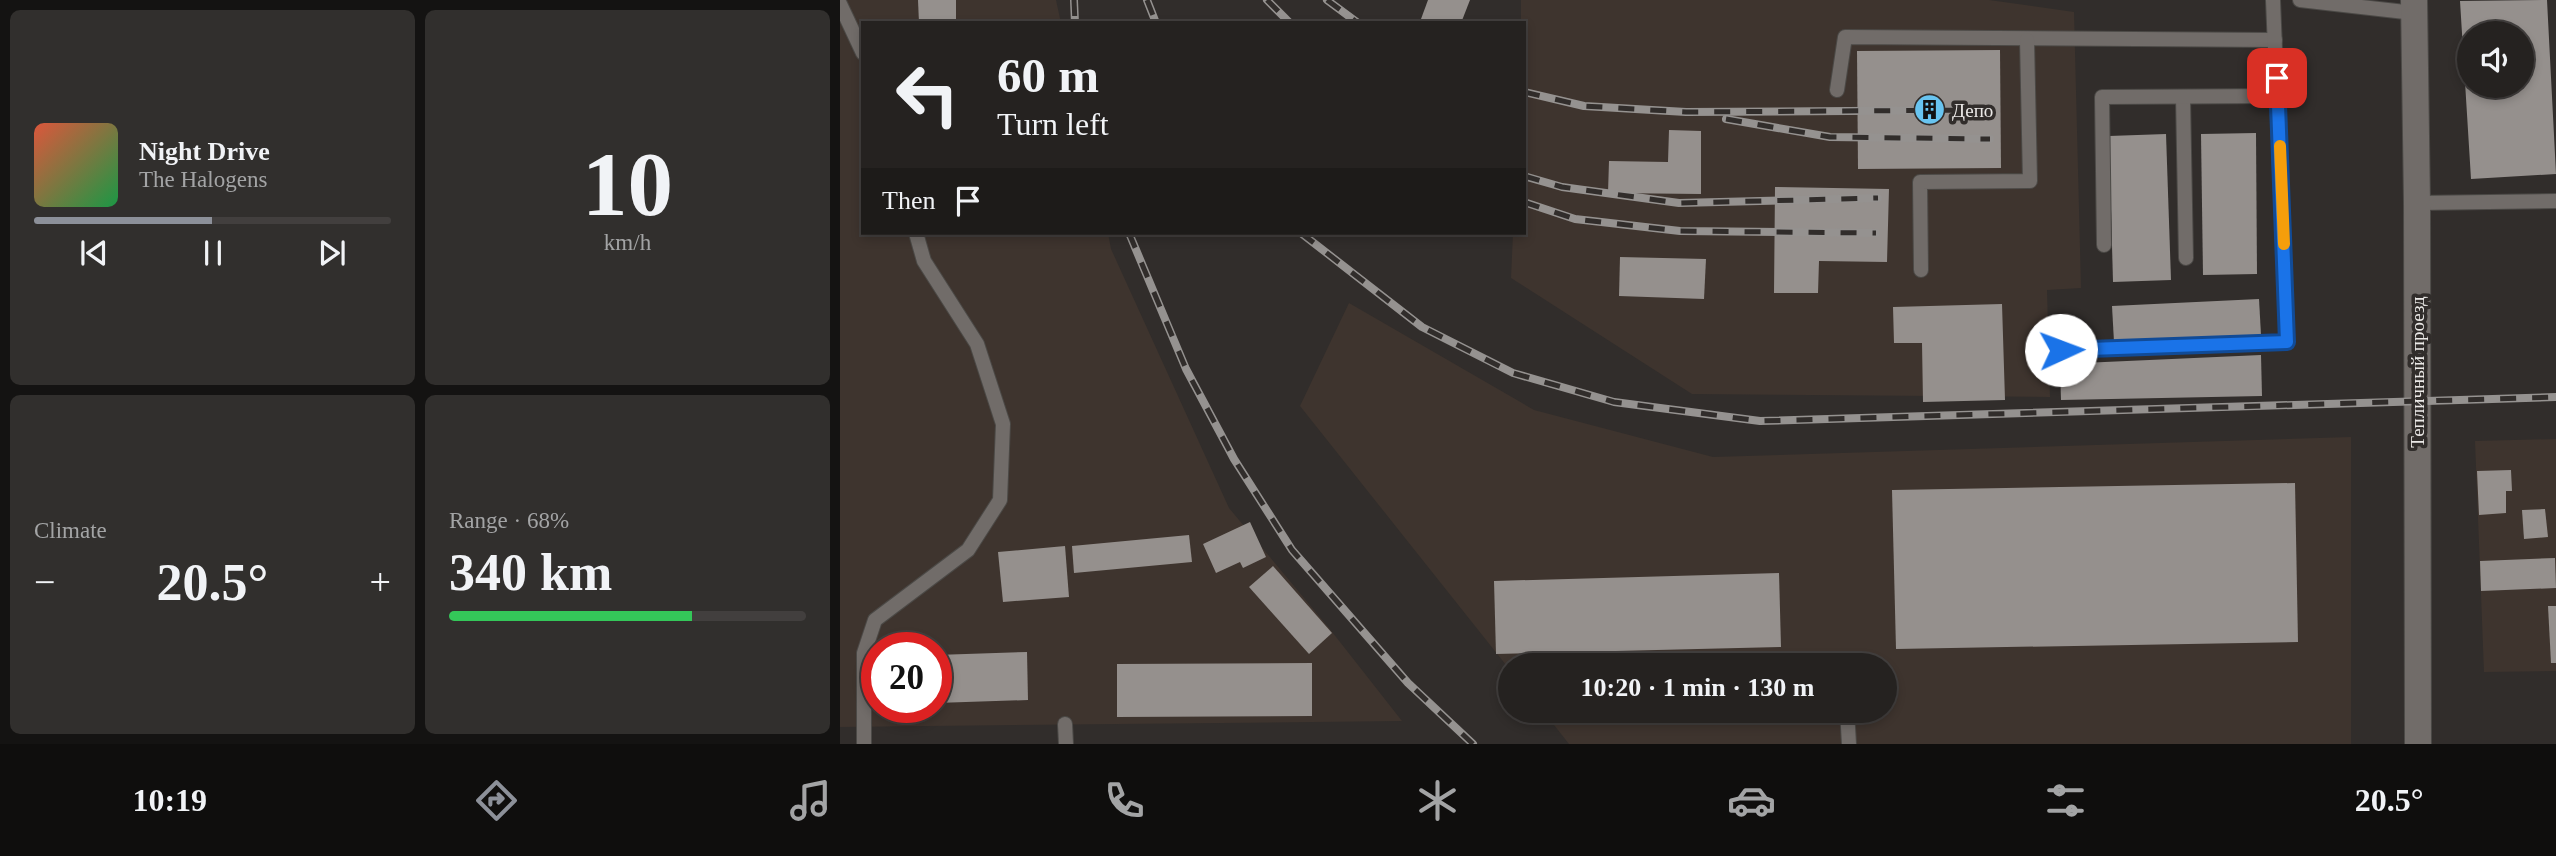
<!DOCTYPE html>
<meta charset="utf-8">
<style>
:root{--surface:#252220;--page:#312f2d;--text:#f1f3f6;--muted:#a3a4a5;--line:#423f3e;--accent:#8c9099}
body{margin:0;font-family:Georgia,serif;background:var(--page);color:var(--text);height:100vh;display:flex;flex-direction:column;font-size:26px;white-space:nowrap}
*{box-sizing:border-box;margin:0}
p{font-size:23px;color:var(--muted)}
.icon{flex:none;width:38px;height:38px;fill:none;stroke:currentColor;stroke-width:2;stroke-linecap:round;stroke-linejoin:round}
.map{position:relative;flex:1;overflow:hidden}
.details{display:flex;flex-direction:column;gap:10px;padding:10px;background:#141312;width:840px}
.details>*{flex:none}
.guide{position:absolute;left:21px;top:21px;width:665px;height:214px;border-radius:0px;box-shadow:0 4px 10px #0003,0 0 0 2px var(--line);background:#252220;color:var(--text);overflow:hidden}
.tools{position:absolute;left:1617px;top:21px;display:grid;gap:14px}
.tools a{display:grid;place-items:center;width:77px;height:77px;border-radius:50%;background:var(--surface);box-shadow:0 4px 10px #0003,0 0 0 2px var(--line);font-size:35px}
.speed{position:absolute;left:21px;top:632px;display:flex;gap:14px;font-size:35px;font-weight:700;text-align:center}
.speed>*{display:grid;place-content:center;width:91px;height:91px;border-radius:50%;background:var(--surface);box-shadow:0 4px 10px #0003,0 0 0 2px var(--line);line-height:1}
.speed .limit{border:10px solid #d22;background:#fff;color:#111}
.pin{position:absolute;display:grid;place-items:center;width:60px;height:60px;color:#fff;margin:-30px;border-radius:14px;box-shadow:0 4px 10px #0006}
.me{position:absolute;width:77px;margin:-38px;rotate:88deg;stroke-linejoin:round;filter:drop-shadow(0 0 5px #0008)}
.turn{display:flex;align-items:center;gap:24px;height:147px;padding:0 21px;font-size:32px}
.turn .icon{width:91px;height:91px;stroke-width:2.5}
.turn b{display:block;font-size:49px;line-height:60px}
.then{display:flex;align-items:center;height:66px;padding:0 21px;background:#0003;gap:14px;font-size:26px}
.big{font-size:52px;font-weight:600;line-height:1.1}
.details .card{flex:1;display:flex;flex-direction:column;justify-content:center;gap:10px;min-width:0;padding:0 24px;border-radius:10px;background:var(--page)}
.details .dial{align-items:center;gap:0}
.dial b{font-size:91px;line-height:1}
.song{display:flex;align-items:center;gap:21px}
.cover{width:84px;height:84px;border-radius:10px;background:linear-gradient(135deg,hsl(10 70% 55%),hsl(140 70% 35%))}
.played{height:7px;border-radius:4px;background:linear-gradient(90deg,var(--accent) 50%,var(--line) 50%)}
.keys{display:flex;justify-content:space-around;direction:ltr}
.heat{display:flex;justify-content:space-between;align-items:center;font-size:38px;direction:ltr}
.charge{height:10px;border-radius:5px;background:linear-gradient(90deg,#34c759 68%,var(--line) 0)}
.details .tiles{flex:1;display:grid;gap:10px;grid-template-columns:repeat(2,1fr)}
.trip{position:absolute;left:658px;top:653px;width:399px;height:70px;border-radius:35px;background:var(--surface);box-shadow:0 4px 10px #0003,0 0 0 2px var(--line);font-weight:600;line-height:70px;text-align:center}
.tab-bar{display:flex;height:112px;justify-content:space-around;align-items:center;background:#0f0e0d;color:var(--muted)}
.tab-bar .icon{width:49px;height:49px}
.tab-bar .selected{color:var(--accent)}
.tab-bar b{font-size:32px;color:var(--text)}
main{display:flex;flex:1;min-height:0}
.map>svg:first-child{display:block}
.built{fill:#3e342e;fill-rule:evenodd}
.building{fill:#95908d;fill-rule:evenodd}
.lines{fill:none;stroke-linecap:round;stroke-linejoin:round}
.service-casing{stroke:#4b4946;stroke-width:16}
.minor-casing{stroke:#4b4946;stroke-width:28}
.service{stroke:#716c69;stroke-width:14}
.minor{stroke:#716c69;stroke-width:26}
.rail-casing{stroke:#959290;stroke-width:8}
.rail{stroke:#312d2b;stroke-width:5;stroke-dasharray:16;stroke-linecap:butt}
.route-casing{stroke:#114b97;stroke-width:18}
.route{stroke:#1a73e8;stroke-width:12}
.slow{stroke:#f59e0b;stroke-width:12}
.labels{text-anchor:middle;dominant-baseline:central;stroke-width:7;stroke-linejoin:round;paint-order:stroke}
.poi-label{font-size:19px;fill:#ebe9e7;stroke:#312d2b;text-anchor:start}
.street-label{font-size:19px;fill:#ebe9e7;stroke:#312d2b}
</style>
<main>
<section class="details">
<div class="tiles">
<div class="card">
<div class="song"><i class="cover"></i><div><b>Night Drive</b><p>The Halogens</p></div></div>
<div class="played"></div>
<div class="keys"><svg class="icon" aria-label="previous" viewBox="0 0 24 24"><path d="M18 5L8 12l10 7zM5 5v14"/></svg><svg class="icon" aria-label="pause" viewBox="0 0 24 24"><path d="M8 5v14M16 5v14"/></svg><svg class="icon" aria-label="next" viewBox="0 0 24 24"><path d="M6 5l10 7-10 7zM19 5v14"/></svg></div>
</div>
<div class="card dial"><b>10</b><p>km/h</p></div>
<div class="card"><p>Climate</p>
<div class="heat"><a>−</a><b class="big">20.5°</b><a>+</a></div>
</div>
<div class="card"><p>Range · 68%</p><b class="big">340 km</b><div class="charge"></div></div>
</div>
</section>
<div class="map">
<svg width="1716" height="744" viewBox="0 0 1716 744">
<rect width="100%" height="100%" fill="#312d2b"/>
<!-- built -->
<g class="built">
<path d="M0,0H216L221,23H23V233H268L271,249L389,508L489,628L562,721L0,727ZM37,648H96V707H37Z"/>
<path d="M681,0H1149L1234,12L1241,288L1207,290L1210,397L852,394L671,278L673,233H684V23H681Z"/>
<path d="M509,303L694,410L873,457L1511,437V744H729L703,711L1045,710V665H670V670L460,406Z"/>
<path d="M1716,439V671L1644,672L1635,441Z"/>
</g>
<!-- building -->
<g class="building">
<path d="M78,0H116V23H79Z"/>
<path d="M588,0H630L621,23H591L581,19Z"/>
<path d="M1707,0L1716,174L1631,179L1620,1ZM1629,33H1682V86H1629Z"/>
<path d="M1160,50L1161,168L1018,169L1017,51Z"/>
<path d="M829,130L861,131V194L768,193L769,161L828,162Z"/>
<path d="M1416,133L1417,274L1363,275L1361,134Z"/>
<path d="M1326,134L1331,280L1273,282L1269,136Z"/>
<path d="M935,187L1049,189L1047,262L979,261L978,293H934Z"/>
<path d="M780,257L866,259L864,299L779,296Z"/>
<path d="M1419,299L1421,335L1274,342L1272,306Z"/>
<path d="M1162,304L1165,400L1083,402L1082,343H1054L1053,307Z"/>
<path d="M1421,355L1422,396L1221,400L1220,364Z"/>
<path d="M1671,470L1672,491H1666V513L1639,515L1637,471Z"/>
<path d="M1455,483L1458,642L1056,649L1052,490Z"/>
<path d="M1705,509L1708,537L1684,539L1682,510Z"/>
<path d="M410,522L426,557L403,568L400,562L376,573L363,544Z"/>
<path d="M349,535L352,562L234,573L232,546Z"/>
<path d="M225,546L229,597L163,602L158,552Z"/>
<path d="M1715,558L1716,588L1641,591L1640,561Z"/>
<path d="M433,566L492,633L469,654L409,587Z"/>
<path d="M939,573L941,647L656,654L654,581Z"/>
<path d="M1708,606H1716V663H1711Z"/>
<path d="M187,652L188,700L96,703V655Z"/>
<path d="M472,663V716L277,717V664Z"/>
</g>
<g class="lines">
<defs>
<g id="service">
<path d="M1460,0L1574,13"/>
<path d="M0,4L23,53"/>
<path d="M997,90L1005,37L1435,40"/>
<path d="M1343,97L1346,258"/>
<path d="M1577,203L1716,201"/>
<path d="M1264,245L1262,97L1438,96"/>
<path d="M1081,270L1080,182L1190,181L1187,40"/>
<path d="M1221,350L1447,342L1433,0"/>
<path d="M1007,710L1009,744"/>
<path d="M225,724L226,744"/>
<path d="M24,744V653L35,620L128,550L160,500L163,424L137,344L84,261L76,233"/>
</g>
<path id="minor" d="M1574,0L1577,203L1578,744"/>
</defs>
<!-- service casing -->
<use href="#service" class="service-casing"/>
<!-- minor casing -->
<use href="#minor" class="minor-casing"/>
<!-- service -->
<use href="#service" class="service"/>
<!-- minor -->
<use href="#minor" class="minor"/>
<defs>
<g id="rail">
<path d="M234,0L235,23"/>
<path d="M307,0L316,23"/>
<path d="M427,0L450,23"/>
<path d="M487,0L518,23"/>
<path d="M684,92L744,106L846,112L1150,110"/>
<path d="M886,119L990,137L1150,139"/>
<path d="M684,176L722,187L839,203L1038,198"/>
<path d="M684,202L735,219L840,231L1036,233"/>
<path d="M289,233L346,369L394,459L452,550L568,683L633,744"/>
<path d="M461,233L582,327L673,373L774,402L920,421L1716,397"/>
</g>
</defs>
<!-- rail casing -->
<use href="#rail" class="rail-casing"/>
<!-- rail -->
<use href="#rail" class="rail"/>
</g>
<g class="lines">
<defs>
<path id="route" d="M1221,350L1447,342L1437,78"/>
</defs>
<!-- route casing -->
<use href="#route" class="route-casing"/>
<!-- route -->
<use href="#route" class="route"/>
<!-- slow -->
<path class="slow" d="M1440,146L1444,244"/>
</g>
<!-- icons -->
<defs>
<symbol id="building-disc" viewBox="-11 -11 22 22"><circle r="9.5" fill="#68c4f0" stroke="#312d2b"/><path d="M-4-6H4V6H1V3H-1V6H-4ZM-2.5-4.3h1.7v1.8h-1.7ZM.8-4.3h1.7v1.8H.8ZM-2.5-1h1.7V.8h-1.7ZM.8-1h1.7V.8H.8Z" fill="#111"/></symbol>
</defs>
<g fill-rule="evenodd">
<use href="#building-disc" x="1072" y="92" width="35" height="35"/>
</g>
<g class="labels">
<!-- poi labels -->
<g class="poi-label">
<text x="1112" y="110">Депо</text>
</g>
<!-- street labels -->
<g class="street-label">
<text transform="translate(1577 372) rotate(-90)">Тепличный проезд</text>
</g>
</g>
</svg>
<div class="tools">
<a><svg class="icon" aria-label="sound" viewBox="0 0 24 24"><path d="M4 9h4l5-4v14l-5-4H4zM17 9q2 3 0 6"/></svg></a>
</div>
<div class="speed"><div class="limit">20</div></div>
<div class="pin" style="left:1437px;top:78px;background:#d93025"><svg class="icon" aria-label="arrive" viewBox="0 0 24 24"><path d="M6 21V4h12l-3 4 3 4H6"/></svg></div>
<svg class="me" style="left:1221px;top:350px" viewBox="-20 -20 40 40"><circle r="19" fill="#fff"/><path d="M0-13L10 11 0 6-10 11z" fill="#1a73e8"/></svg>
<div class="trip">10:20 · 1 min · 130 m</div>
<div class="guide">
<div class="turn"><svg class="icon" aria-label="left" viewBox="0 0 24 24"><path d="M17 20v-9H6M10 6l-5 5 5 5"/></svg><div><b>60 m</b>Turn left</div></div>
<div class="then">Then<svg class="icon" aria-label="arrive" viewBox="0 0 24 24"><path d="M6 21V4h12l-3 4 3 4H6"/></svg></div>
</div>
</div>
</main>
<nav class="tab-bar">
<b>10:19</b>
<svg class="icon selected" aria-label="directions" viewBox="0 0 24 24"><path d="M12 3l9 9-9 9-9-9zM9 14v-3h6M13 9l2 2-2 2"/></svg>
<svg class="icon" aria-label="music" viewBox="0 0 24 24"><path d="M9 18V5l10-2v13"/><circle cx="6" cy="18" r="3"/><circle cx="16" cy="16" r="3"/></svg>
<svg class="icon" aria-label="phone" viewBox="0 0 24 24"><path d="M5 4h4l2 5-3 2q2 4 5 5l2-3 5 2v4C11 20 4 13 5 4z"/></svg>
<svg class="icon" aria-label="climate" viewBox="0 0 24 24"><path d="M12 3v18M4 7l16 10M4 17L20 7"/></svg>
<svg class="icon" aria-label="car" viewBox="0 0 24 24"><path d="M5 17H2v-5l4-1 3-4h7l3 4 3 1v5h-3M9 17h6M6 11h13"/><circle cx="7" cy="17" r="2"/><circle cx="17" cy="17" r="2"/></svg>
<svg class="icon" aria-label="filters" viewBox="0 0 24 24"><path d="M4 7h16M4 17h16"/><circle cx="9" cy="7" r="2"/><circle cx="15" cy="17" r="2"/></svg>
<b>20.5°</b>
</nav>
